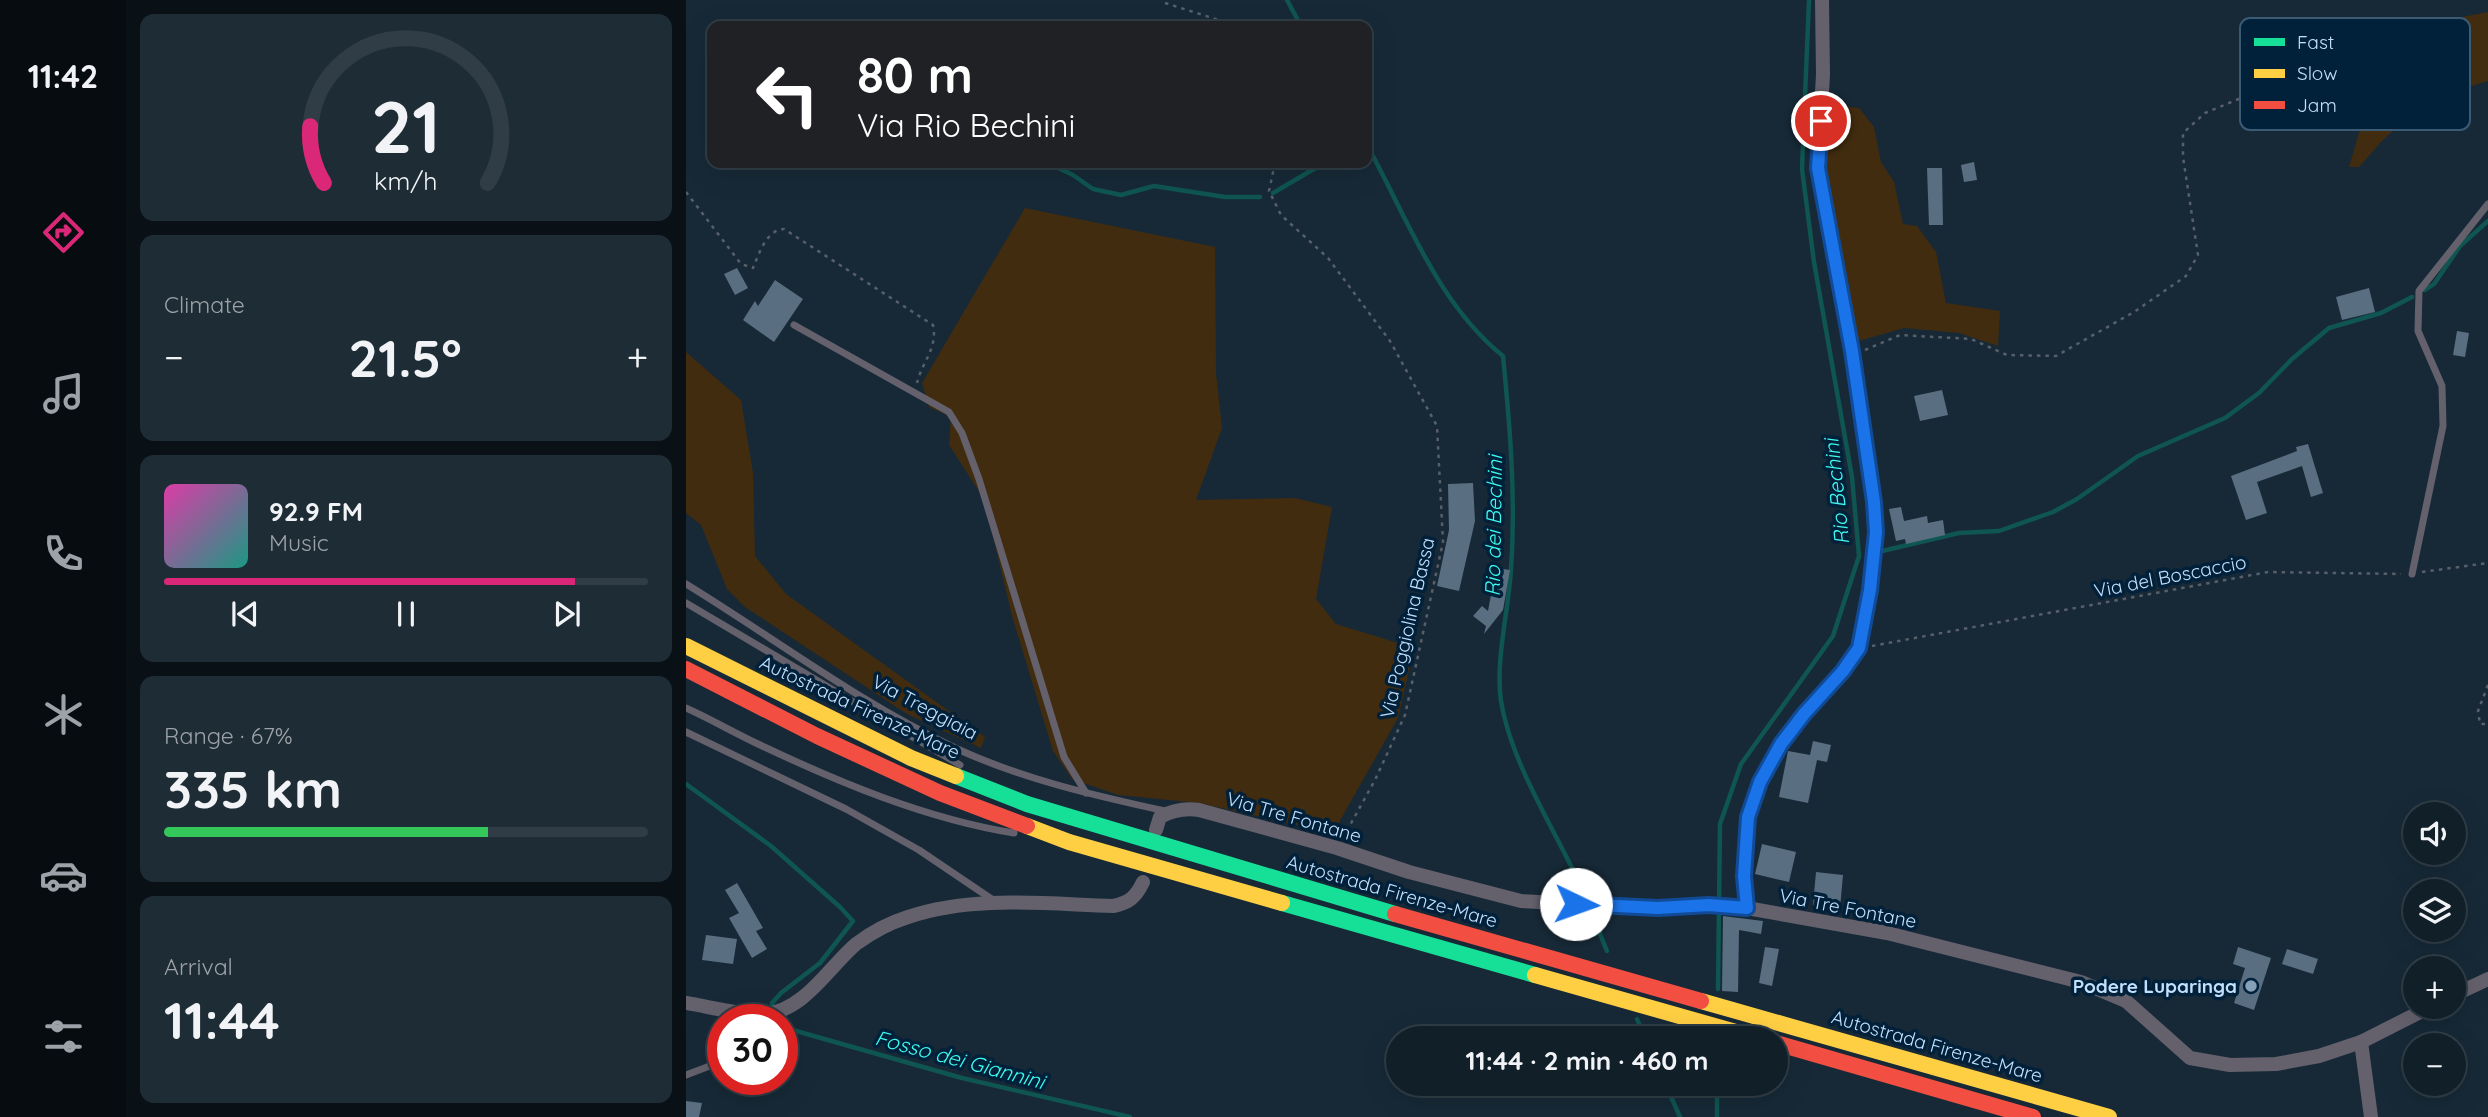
<!DOCTYPE html>
<meta charset="utf-8">
<style>
:root{--surface:#111f29;--page:#1e2c35;--text:#f1f3f6;--muted:#9ca2a8;--line:#303d46;--accent:#db2777}
body{margin:0;font-family:Quicksand,sans-serif;background:var(--page);color:var(--text);height:100vh;display:flex;flex-direction:column;font-size:26px;white-space:nowrap}
*{box-sizing:border-box;margin:0}
p{font-size:23px;color:var(--muted)}
.icon{flex:none;width:38px;height:38px;fill:none;stroke:currentColor;stroke-width:2;stroke-linecap:round;stroke-linejoin:round}
.map{position:relative;flex:1;overflow:hidden}
.panel{display:flex;flex-direction:column;gap:14px;padding:14px;background:#091117;width:560px}
.panel>*{flex:none}
.guide{position:absolute;left:21px;top:21px;width:665px;height:147px;border-radius:14px;box-shadow:0 7px 28px #0002,0 0 0 2px var(--line);background:#202124;color:#fff;overflow:hidden}
.controls{position:absolute;left:1717px;top:802px;display:grid;gap:14px}
.controls a{display:grid;place-items:center;width:63px;height:63px;border-radius:50%;background:var(--surface);box-shadow:0 7px 28px #0002,0 0 0 2px var(--line);font-size:35px}
.speed{position:absolute;left:21px;top:1004px;display:flex;gap:14px;font-size:35px;font-weight:700;text-align:center}
.speed>*{display:grid;place-content:center;width:91px;height:91px;border-radius:50%;background:var(--surface);box-shadow:0 7px 28px #0002,0 0 0 2px var(--line);line-height:1}
.speed .limit{border:10px solid #d22;background:#fff;color:#111}
.pin{position:absolute;display:grid;place-items:center;width:60px;height:60px;color:#fff;margin:-30px;border:4px solid #fff;border-radius:50%;box-shadow:0 2px 7px #0007}
.me{position:absolute;width:77px;margin:-38px;rotate:93deg;stroke-linejoin:round;filter:drop-shadow(0 0 5px #0008)}
.turn{display:flex;align-items:center;gap:24px;height:147px;padding:0 35px;font-size:32px}
.turn .icon{width:91px;height:91px;stroke-width:2.5}
.turn b{display:block;font-size:49px;line-height:60px}
.big{font-size:52px;font-weight:700;line-height:1.1}
.panel .widget{flex:1;display:flex;flex-direction:column;justify-content:center;gap:10px;min-width:0;padding:0 24px;border-radius:14px;background:var(--page)}
.panel .dial{align-items:center;gap:0}
.dial svg{height:182px;overflow:visible;fill:none;stroke:var(--line);stroke-width:7;stroke-linecap:round;text-anchor:middle}
.dial text{fill:var(--text);stroke:none}
.song{display:flex;align-items:center;gap:21px}
.cover{width:84px;height:84px;border-radius:10px;background:linear-gradient(135deg,hsl(320 70% 55%),hsl(170 70% 35%))}
.played{height:7px;border-radius:4px;background:linear-gradient(90deg,var(--accent) 85%,var(--line) 85%)}
.keys{display:flex;justify-content:space-around;direction:ltr}
.heat{display:flex;justify-content:space-between;align-items:center;font-size:38px;direction:ltr}
.charge{height:10px;border-radius:5px;background:linear-gradient(90deg,#34c759 67%,var(--line) 0)}
.trip{position:absolute;left:700px;top:1026px;width:402px;height:70px;border-radius:35px;background:var(--surface);box-shadow:0 7px 28px #0002,0 0 0 2px var(--line);font-weight:700;line-height:70px;text-align:center}
main{display:flex;flex:1;min-height:0}
.tab-bar{display:flex;flex-direction:column;width:126px;justify-content:space-around;align-items:center;background:#070c10;color:var(--muted)}
.tab-bar .icon{width:49px;height:49px}
.tab-bar .current{color:var(--accent)}
.tab-bar b{font-size:32px;color:var(--text)}
.map>svg:first-child{display:block}
.green{fill:#412c0f}
.lines{fill:none;stroke-linecap:round;stroke-linejoin:round}
.stream{stroke:#0f5551;stroke-width:4.5}
.building{fill:#596e81}
.path{stroke:#585f69;stroke-width:2.5;stroke-dasharray:3.5 5;stroke-linecap:butt}
.lane{stroke:#64616d;stroke-width:7}
.street{stroke:#64616d;stroke-width:14}
.fast{stroke:#16e098;stroke-width:16}
.slow{stroke:#ffcf43;stroke-width:16}
.jam{stroke:#f24e42;stroke-width:16}
.route-casing{stroke:#114b97;stroke-width:18}
.route{stroke:#1a73e8;stroke-width:12}
.poi-dot{fill:#86a0b8;stroke:#01203a;stroke-width:2.5}
.labels{text-anchor:middle;dominant-baseline:central;stroke-width:7;stroke-linejoin:round;paint-order:stroke}
.street-label{font-size:19px;fill:#c2e0fd;stroke:#01203a}
.poi-label{font-size:19px;font-weight:bold;fill:#c2e0fd;stroke:#01203a;text-anchor:end}
.water-label{font-size:21px;font-style:italic;fill:#3ffbee;stroke:#01203a}
.key{fill:#01203a;stroke:#3b5a74;stroke-width:2}
.key-label{font-size:19px;fill:#c2e0fd}
</style>
<main>
<nav class="tab-bar">
<b>11:42</b>
<svg class="icon current" aria-label="directions" viewBox="0 0 24 24"><path d="M12 3l9 9-9 9-9-9zM9 14v-3h6M13 9l2 2-2 2"/></svg>
<svg class="icon" aria-label="music" viewBox="0 0 24 24"><path d="M9 18V5l10-2v13"/><circle cx="6" cy="18" r="3"/><circle cx="16" cy="16" r="3"/></svg>
<svg class="icon" aria-label="phone" viewBox="0 0 24 24"><path d="M5 4h4l2 5-3 2q2 4 5 5l2-3 5 2v4C11 20 4 13 5 4z"/></svg>
<svg class="icon" aria-label="climate" viewBox="0 0 24 24"><path d="M12 3v18M4 7l16 10M4 17L20 7"/></svg>
<svg class="icon" aria-label="car" viewBox="0 0 24 24"><path d="M5 17H2v-5l4-1 3-4h7l3 4 3 1v5h-3M9 17h6M6 11h13"/><circle cx="7" cy="17" r="2"/><circle cx="17" cy="17" r="2"/></svg>
<svg class="icon" aria-label="filters" viewBox="0 0 24 24"><path d="M4 7h16M4 17h16"/><circle cx="9" cy="7" r="2"/><circle cx="15" cy="17" r="2"/></svg>
</nav>
<section class="panel">
<div class="widget dial"><svg viewBox="0 0 100 80">
<path d="M14 69A42 42 0 1 1 86 69"/>
<path d="M14 69A42 42 0 0 1 8 44" stroke="#db2777"/>
<text x="50" y="56" font-size="32" font-weight="700">21</text>
<text x="50" y="72" font-size="11">km/h</text>
</svg></div>
<div class="widget"><p>Climate</p>
<div class="heat"><a>−</a><b class="big">21.5°</b><a>+</a></div>
</div>
<div class="widget">
<div class="song"><i class="cover"></i><div><b>92.9 FM</b><p>Music</p></div></div>
<div class="played"></div>
<div class="keys"><svg class="icon" aria-label="previous" viewBox="0 0 24 24"><path d="M18 5L8 12l10 7zM5 5v14"/></svg><svg class="icon" aria-label="pause" viewBox="0 0 24 24"><path d="M8 5v14M16 5v14"/></svg><svg class="icon" aria-label="next" viewBox="0 0 24 24"><path d="M6 5l10 7-10 7zM19 5v14"/></svg></div>
</div>
<div class="widget"><p>Range · 67%</p><b class="big">335 km</b><div class="charge"></div></div>
<div class="widget"><p>Arrival</p><b class="big">11:44</b></div>
</section>
<div class="map">
<svg width="1802" height="1117" viewBox="0 0 1802 1117">
<rect width="100%" height="100%" fill="#172937"/>
<!-- green -->
<g class="green">
<path d="M1802,12V81L1740,100L1697,140L1673,167H1663L1677,119L1714,29Z"/>
<path d="M1143,104L1173,108L1188,127L1195,162L1208,182L1217,224L1231,226L1250,252L1260,303L1314,311L1312,346L1273,333L1218,328L1173,341L1138,176Z"/>
<path d="M339,208L529,247L530,373L536,428L510,500L609,498L646,507L630,599L650,624L728,648L712,718L647,833L513,803L432,795L386,779L367,751L326,616L298,499L263,445L265,417L243,407L236,383Z"/>
<path d="M0,352L55,400L67,473L69,556L100,594L299,737L295,748L221,714L59,607L41,589L15,525L0,513Z"/>
</g>
<g class="lines">
<!-- stream -->
<g class="stream">
<path d="M601,0L615,26"/>
<path d="M681,145C721,217 751,303 817,356C824,427 830,497 825,568C823,610 809,660 815,701C825,764 871,833 897,891"/>
<path d="M362,163L387,175L407,189L435,195L468,186L539,197H574"/>
<path d="M587,193L638,163"/>
<path d="M1739,290L1748,284L1774,246L1802,221"/>
<path d="M1196,551L1273,533L1313,531L1367,512L1391,499L1452,456L1539,418L1573,393L1606,359L1643,328L1695,313L1726,297"/>
<path d="M0,784L85,846L154,907L167,921L134,963L95,993L86,1003L89,1020"/>
<path d="M907,917L921,951"/>
<path d="M1032,989L1034,824L1055,764L1147,636L1173,556L1166,477L1128,262L1116,169L1123,0"/>
<path d="M951,1019L959,1038"/>
<path d="M96,1027L276,1078L444,1117"/>
<path d="M979,1083L994,1117"/>
<path d="M1031,1083V1117"/>
</g>
</g>
<!-- building -->
<g class="building">
<path d="M1288,162L1291,180L1278,182L1275,165Z"/>
<path d="M1241,168H1256L1257,225H1243Z"/>
<path d="M51,268L62,288L49,295L38,274Z"/>
<path d="M89,280L117,299L88,342L57,320L69,301L72,306Z"/>
<path d="M1683,288L1689,312L1656,320L1650,297Z"/>
<path d="M1771,331L1783,333L1779,357L1767,355Z"/>
<path d="M1256,390L1262,415L1234,421L1228,396Z"/>
<path d="M1622,444L1637,493L1625,497L1616,466L1571,482L1581,513L1560,520L1545,476L1611,451L1610,447Z"/>
<path d="M787,483L789,521L773,591L751,586L763,530L762,484Z"/>
<path d="M1215,507L1218,521L1241,516L1242,523L1257,520L1259,535L1220,544L1219,539L1210,541L1203,509Z"/>
<path d="M810,568L824,570L817,610L798,634L800,626L787,616L796,606L802,611Z"/>
<path d="M1127,741L1145,745L1141,762L1131,760L1122,803L1093,797L1102,751L1124,755Z"/>
<path d="M1076,844L1110,852L1103,882L1069,874Z"/>
<path d="M1130,872L1157,875L1154,908L1127,905Z"/>
<path d="M51,883L77,928L70,931L81,949L66,958L43,918L53,913L39,890Z"/>
<path d="M1037,916L1077,921L1075,934L1053,930L1052,992L1036,991Z"/>
<path d="M20,935L51,939L47,964L16,960Z"/>
<path d="M1079,947L1093,949L1086,986L1073,983Z"/>
<path d="M1552,947L1585,958L1568,1010L1548,1003L1559,968L1547,964Z"/>
<path d="M1601,949L1632,959L1627,974L1596,964Z"/>
<path d="M0,1101L16,1103L13,1117H0Z"/>
</g>
<g class="lines">
<!-- path -->
<g class="path">
<path d="M479,3L552,26"/>
<path d="M589,163L583,191L595,215L642,258L704,341L751,426L757,542L719,715L689,780L658,836"/>
<path d="M0,192L55,264L67,268C73,254 80,230 98,229L247,325C252,348 236,362 231,383"/>
<path d="M1179,350L1214,335L1285,339L1321,355L1370,356L1448,312L1500,276L1512,255L1497,157V133L1519,113L1555,98"/>
<path d="M1736,572L1802,563"/>
<path d="M1186,646L1582,572L1715,574"/>
<path d="M1802,685L1792,711L1794,724H1802"/>
</g>
<!-- lane -->
<g class="lane">
<path d="M108,325L263,412L276,433L293,479L378,757L400,793"/>
<path d="M1726,574L1757,426L1756,386L1732,331L1733,291L1802,204"/>
<path d="M0,584C88,638 171,701 265,746C332,778 406,795 479,811"/>
<path d="M0,603L274,765"/>
<path d="M0,708C24,719 47,732 72,744C152,782 240,819 328,833"/>
<path d="M0,732L160,809L233,850L307,900"/>
<path d="M0,1075L37,1061"/>
</g>
<!-- street -->
<g class="street">
<path d="M470,830L474,817C487,810 499,808 513,810L651,848L723,872L835,901L973,908L1023,905L1061,908L1201,933L1395,982L1440,1001L1504,1058L1544,1065L1590,1064L1633,1056L1675,1042L1746,1006"/>
<path d="M1061,908L1058,876L1062,817L1074,782L1095,744L1118,714L1157,672L1173,648L1184,590L1190,532L1188,502L1166,351L1132,168L1137,74L1136,0"/>
<path d="M1768,995L1802,979"/>
<path d="M0,1003C25,1007 53,1015 79,1014C118,1011 143,967 170,944C186,932 203,923 222,917C287,895 359,904 427,906C443,903 450,897 457,882"/>
<path d="M1675,1042L1685,1117"/>
</g>
<!-- fast -->
<g class="fast">
<path d="M270,776L341,804L709,914"/>
<path d="M596,903L849,975"/>
</g>
<!-- slow -->
<g class="slow">
<path d="M0,646L225,758L270,776"/>
<path d="M341,826L383,842L596,903"/>
<path d="M849,975L1071,1038"/>
<path d="M1015,1001L1423,1117"/>
</g>
<!-- jam -->
<g class="jam">
<path d="M0,669L131,736L254,793L341,826"/>
<path d="M709,914L1015,1001"/>
<path d="M1090,1043L1347,1117"/>
</g>
</g>
<g class="lines">
<defs>
<path id="route" d="M890,904L972,908L1023,905L1061,908L1058,876L1062,817L1074,782L1095,744L1118,714L1157,671L1173,648L1184,590L1190,532L1188,502L1166,351L1132,168L1135,121"/>
</defs>
<!-- route casing -->
<use href="#route" class="route-casing"/>
<!-- route -->
<use href="#route" class="route"/>
</g>
<!-- markers -->
<circle class="poi-dot" cx="1565" cy="986" r="7"/>
<g class="labels">
<!-- street labels -->
<g class="street-label">
<text transform="translate(1484 576) rotate(-11)">Via del Boscaccio</text>
<text transform="translate(721 628) rotate(-77)">Via Poggiolina Bassa</text>
<text transform="translate(174 707) rotate(25)">Autostrada Firenze-Mare</text>
<text transform="translate(239 707) rotate(28)">Via Treggiaia</text>
<text transform="translate(608 817) rotate(16)">Via Tre Fontane</text>
<text transform="translate(706 891) rotate(16)">Autostrada Firenze-Mare</text>
<text transform="translate(1162 908) rotate(11)">Via Tre Fontane</text>
<text transform="translate(1251 1046) rotate(16)">Autostrada Firenze-Mare</text>
</g>
<!-- poi labels -->
<g class="poi-label">
<text x="1551" y="986">Podere Luparinga</text>
</g>
<!-- water labels -->
<g class="water-label">
<text transform="translate(1150 492) rotate(-96)">Rio Bechini</text>
<text transform="translate(807 526) rotate(-89)">Rio dei Bechini</text>
<text transform="translate(274 1059) rotate(15)">Fosso dei Giannini</text>
</g>
</g>
<!-- legend -->
<rect x="1554" y="18" width="230" height="112" rx="10" class="key"/>
<rect x="1568" y="38" width="31" height="8" fill="#16e098"/>
<rect x="1568" y="69" width="31" height="9" fill="#ffcf43"/>
<rect x="1568" y="101" width="31" height="8" fill="#f24e42"/>
<g class="key-label">
<text x="1611" y="49">Fast</text>
<text x="1611" y="80">Slow</text>
<text x="1611" y="112">Jam</text>
</g>
</svg>
<div class="controls">
<a><svg class="icon" aria-label="sound" viewBox="0 0 24 24"><path d="M4 9h4l5-4v14l-5-4H4zM17 9q2 3 0 6"/></svg></a>
<a><svg class="icon" aria-label="layers" viewBox="0 0 24 24"><path d="M12 4l9 5-9 5-9-5zM3 14l9 5 9-5"/></svg></a>
<a>+</a>
<a>−</a>
</div>
<div class="speed"><div class="limit">30</div></div>
<div class="pin" style="left:1135px;top:121px;background:#d93025"><svg class="icon" aria-label="arrive" viewBox="0 0 24 24"><path d="M6 21V4h12l-3 4 3 4H6"/></svg></div>
<svg class="me" style="left:890px;top:904px" viewBox="-20 -20 40 40"><circle r="19" fill="#fff"/><path d="M0-13L10 11 0 6-10 11z" fill="#1a73e8"/></svg>
<div class="trip">11:44 · 2 min · 460 m</div>
<div class="guide">
<div class="turn"><svg class="icon" aria-label="left" viewBox="0 0 24 24"><path d="M17 20v-9H6M10 6l-5 5 5 5"/></svg><div><b>80 m</b>Via Rio Bechini</div></div>
</div>
</div>
</main>
